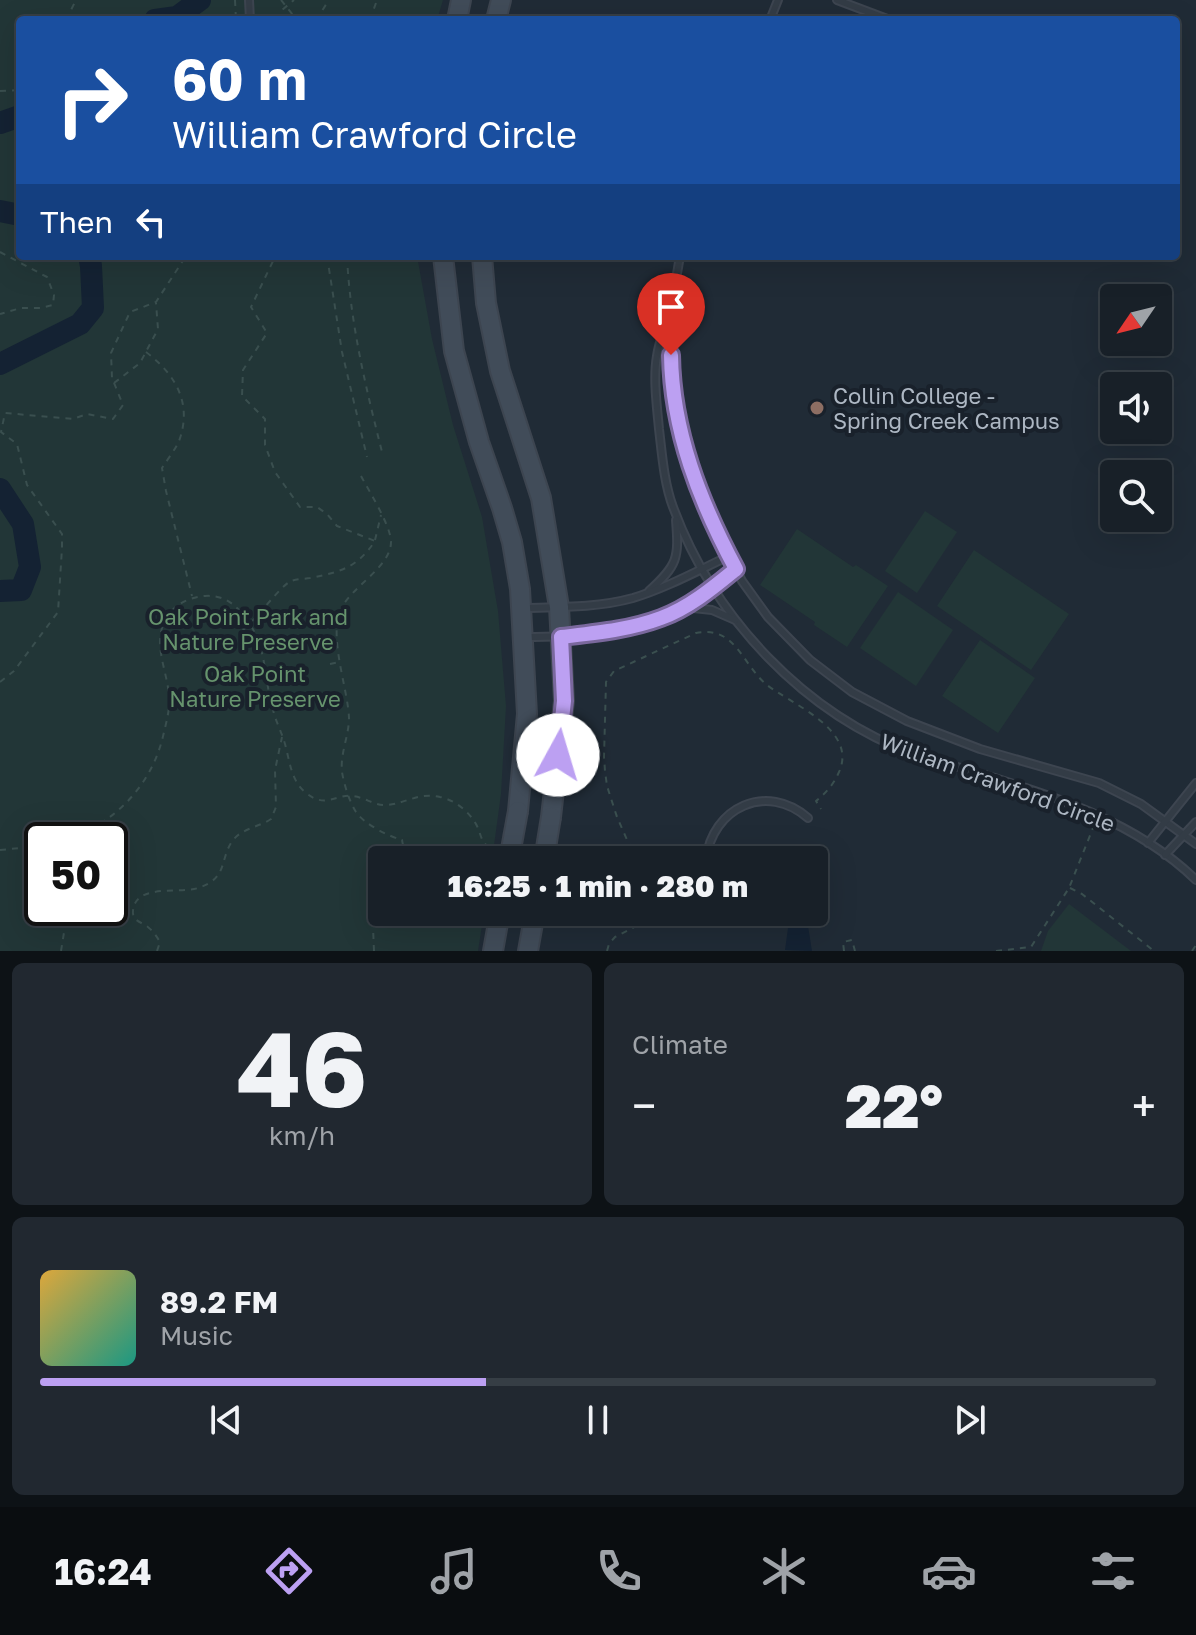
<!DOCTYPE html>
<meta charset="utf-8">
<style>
:root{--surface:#182028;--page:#212830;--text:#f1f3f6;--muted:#9fa3a8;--line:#363e45;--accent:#bca0f2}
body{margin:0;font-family:"Golos Text",sans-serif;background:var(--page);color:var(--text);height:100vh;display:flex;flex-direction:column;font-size:30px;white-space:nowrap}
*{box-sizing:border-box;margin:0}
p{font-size:26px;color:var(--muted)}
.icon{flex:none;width:44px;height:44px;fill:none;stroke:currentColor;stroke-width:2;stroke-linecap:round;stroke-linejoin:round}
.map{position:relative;height:951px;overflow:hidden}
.side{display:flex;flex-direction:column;gap:12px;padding:12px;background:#0d1216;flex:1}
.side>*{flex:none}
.top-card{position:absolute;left:16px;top:16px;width:1164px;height:244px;border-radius:8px;box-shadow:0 8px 32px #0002,0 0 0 2px var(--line);background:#1a4fa0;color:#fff;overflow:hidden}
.needle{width:52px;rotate:235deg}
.fabs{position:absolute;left:1100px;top:284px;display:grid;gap:16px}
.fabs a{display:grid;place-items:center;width:72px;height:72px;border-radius:8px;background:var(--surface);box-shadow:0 8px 32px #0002,0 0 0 2px var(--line);font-size:40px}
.speed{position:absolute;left:24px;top:822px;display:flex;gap:16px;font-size:40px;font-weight:700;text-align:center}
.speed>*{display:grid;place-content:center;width:104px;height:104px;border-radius:50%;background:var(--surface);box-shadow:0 8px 32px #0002,0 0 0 2px var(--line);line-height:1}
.speed .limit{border:4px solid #111;border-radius:12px;background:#fff;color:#111}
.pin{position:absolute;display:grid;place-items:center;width:68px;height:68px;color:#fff;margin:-82px -34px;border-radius:50% 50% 50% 0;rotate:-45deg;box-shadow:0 0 8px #0007}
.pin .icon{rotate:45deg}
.me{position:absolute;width:88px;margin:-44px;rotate:6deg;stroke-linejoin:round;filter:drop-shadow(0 0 6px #0008)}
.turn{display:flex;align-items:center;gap:28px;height:168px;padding:0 24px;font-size:36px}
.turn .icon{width:104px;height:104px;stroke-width:2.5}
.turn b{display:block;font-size:56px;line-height:68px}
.then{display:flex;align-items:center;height:76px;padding:0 24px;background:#0003;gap:16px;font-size:30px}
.big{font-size:60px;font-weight:800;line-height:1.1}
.side .widget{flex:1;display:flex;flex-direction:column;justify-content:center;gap:12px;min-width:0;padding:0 28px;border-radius:12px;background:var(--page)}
.side .dial{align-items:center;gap:0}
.dial b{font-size:104px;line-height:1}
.song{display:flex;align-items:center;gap:24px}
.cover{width:96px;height:96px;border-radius:12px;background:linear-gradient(135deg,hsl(40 70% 55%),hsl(170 70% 35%))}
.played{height:8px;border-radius:4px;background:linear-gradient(90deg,var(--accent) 40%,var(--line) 40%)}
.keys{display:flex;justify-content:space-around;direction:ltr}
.heat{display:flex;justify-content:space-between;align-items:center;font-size:44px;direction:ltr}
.side .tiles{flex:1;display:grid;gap:12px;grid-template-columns:1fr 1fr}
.widget:last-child{grid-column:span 2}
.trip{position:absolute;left:368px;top:846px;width:460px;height:80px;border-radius:8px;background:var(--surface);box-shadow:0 8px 32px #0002,0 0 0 2px var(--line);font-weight:800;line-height:80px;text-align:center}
.tabs{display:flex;height:128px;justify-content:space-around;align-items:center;background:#0a0d10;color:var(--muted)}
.tabs .icon{width:56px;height:56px}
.tabs .selected{color:var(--accent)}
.tabs b{font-size:36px;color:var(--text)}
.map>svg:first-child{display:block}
.green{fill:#223637;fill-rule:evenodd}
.water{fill:#142233}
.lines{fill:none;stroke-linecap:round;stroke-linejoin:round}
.river{stroke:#142233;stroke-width:22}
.service-casing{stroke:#3d4550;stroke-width:10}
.secondary-casing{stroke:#3d4550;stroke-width:22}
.path{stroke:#3a4f4f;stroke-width:2;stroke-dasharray:6 6;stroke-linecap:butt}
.service{stroke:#333c46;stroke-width:6}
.secondary{stroke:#414c59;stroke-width:18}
.secondary-bridge-casing{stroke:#3d4550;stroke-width:22;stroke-linecap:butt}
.secondary-bridge{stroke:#414c59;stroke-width:18}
.route-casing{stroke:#7a689d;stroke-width:20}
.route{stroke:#bca0f2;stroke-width:14}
.education-dot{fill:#8d6e63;stroke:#19212b;stroke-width:3}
.labels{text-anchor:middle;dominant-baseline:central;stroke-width:8;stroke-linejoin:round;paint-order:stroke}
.poi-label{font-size:22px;fill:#adb7c3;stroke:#19212b;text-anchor:start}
.park-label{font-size:22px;fill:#66936d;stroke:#19212b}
.street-label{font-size:22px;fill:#adb7c3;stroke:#19212b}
</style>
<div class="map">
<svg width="1196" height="951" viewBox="0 0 1196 951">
<rect width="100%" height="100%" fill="#202b36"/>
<!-- green -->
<g class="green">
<path d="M0,0H443L437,20H20V256H417L432,339L453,425L482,517L498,611L506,706L501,794L492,860H382V912H484L478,951H0ZM42,840H110V908H42Z"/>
<path d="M925,511L957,532L917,593L885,571Z"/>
<path d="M797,529L853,567L856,565L888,586L847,647L814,625L815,622L760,585Z"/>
<path d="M974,550L1069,614L1031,670L937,606Z"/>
<path d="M898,592L953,630L916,686L860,648Z"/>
<path d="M980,640L1035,678L998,733L942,696Z"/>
<path d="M1069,904L1131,951H1041L1048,931Z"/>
</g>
<!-- water -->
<path class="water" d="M783,912H803L808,926L812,951L785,950L788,928Z"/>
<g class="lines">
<!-- river -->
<g class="river">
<path d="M155,20L177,17L200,0"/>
<path d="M0,123L20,116"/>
<path d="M0,211L20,215"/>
<path d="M0,364L80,324L93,308L91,266L89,256"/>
<path d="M0,489L23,524L30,567L21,590L0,591"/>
</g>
<defs>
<g id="service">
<path d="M249,0L250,20"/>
<path d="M837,0L890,20"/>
<path d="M770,20L778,0"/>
<path d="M680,256C677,274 674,292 670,310C666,325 659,341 657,356C653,378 657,407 659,429C662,454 664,483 673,507C714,618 804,714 916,755C935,762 955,766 975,772C1052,795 1137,822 1196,880"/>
<path d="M670,316L671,378L683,446L705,508L742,581L768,617L810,660L852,692L907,721L980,749L1099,783L1141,804L1196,844"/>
<path d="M649,591C678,565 679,558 676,520"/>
<path d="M684,607L712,610L735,620"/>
<path d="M522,608C558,607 597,608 633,598C666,588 697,571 729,556"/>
<path d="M524,637C570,637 622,635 664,617C690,606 714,587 736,569"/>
<path d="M1148,843L1196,783"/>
<path d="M1165,855L1196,822"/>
<path d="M706,860C712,807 767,782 808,818"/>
</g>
<g id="secondary">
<path d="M457,20L461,0"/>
<path d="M496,20L501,0"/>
<path d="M443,256L454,351L479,442L502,508L512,542L520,589L527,714L518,811"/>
<path d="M482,256L486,303L500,371L541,498L559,607L564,701L551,817"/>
<path d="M493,951L500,912"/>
<path d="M528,951L535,912"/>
</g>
</defs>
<!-- service casing -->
<use href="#service" class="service-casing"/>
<!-- secondary casing -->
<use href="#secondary" class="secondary-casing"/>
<!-- path -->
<g class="path">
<path d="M235,0L236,20"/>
<path d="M281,0L297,20"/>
<path d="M322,15L331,20"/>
<path d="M66,20L76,0"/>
<path d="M277,20L282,10L294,0"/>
<path d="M316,20L329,0"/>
<path d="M370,20L377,0"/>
<path d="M0,91L20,90"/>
<path d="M0,252L47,277L54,295L53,305L40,308H21L0,314"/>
<path d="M327,256L342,352L367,457"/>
<path d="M347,256C350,323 366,388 382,452"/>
<path d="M146,352C175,374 193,403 179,441C175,450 167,460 162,468L166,491L192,596"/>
<path d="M114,383L140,363L158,329L156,303"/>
<path d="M361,476C369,491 391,526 391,542C391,567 351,587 341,609C328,636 348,689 349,718C349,736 340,753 342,772C344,784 349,801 356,812C364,824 388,836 402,840L406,860"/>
<path d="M375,540L381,515"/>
<path d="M242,631C255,621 281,585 291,581C297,579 304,579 310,578C340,572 357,568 375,541L337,526L327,514L317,507H300L275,472L265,445V419L242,396L243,370L267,333L251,307L274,259L273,256"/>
<path d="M330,664L339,662"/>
<path d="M0,682L14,671L58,612L62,548V534L27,485L17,444L1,432L5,413L73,419L87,414L113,419L123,405L112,378L111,353L130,312L156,302L186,256"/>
<path d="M97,826L98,840"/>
<path d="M68,840C117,821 153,784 164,732C167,720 170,708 169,696C167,668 150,640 169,614C177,603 191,597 205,596C219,595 229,600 238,609C269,642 262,672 273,710C276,722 282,733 285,744C290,762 291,781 306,793C326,809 335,794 352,796C365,797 374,806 387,805C407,803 419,792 440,797C455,800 470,812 477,826C482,837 481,845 494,849"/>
<path d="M0,850L42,846"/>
<path d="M638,860L628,842L617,817L607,786L605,771L604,757L606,682L614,671L696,633C736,625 742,665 767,685C793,705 858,730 839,772C834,784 826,793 816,801L821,809"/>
<path d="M1070,888L1082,894L1154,951"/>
<path d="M61,951L68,908"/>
<path d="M157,951L160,942C157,937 154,932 149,928C143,922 132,922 133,911C135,883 180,894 198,888C229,878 219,859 233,840C243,828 259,827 271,819L276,807L275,770L282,737"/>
<path d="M374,951L373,927L382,884"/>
<path d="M607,951L609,944L615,937L663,912"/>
<path d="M844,951L843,942L852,940L855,951"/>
<path d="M996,951L1031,947L1069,888L1093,828"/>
<path d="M1192,951L1196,945"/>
</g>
<!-- service -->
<use href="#service" class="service"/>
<!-- secondary -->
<use href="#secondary" class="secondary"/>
<defs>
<g id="secondary-bridge">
<path d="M509,860L518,811"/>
<path d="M544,860L551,817"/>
</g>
</defs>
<!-- secondary-bridge casing -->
<use href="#secondary-bridge" class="secondary-bridge-casing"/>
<!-- secondary-bridge -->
<use href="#secondary-bridge" class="secondary-bridge"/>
</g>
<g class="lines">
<defs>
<path id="route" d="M558,755L564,701L561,637C595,633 629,630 661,618C689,608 714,587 736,569C700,502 672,431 671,355"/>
</defs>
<!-- route casing -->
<use href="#route" class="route-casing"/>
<!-- route -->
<use href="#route" class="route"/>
</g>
<!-- markers -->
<circle class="education-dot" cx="817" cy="408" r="8"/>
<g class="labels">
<!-- poi labels -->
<g class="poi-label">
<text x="833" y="395">Collin College -<tspan x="833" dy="25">Spring Creek Campus</tspan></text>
</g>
<!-- park labels -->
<g class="park-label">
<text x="248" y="616">Oak Point Park and<tspan x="248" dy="25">Nature Preserve</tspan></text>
<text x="255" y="673">Oak Point<tspan x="255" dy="25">Nature Preserve</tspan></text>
</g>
<!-- street labels -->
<g class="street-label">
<text transform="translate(998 782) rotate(20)">William Crawford Circle</text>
</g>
</g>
</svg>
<div class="fabs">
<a><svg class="needle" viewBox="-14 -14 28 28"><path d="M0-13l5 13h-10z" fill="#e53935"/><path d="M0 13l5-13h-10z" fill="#9fa3a8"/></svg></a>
<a><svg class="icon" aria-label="sound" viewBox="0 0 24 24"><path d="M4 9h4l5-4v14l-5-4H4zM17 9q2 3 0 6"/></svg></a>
<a><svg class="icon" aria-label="search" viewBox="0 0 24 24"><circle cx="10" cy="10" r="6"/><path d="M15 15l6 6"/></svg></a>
</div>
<div class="speed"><div class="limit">50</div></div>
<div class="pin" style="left:671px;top:355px;background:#d93025"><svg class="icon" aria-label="arrive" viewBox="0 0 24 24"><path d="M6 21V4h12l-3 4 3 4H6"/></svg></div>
<svg class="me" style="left:558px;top:755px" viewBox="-20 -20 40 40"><circle r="19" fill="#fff"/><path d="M0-13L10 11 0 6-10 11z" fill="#bca0f2"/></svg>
<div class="trip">16:25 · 1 min · 280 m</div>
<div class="top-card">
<div class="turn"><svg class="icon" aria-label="right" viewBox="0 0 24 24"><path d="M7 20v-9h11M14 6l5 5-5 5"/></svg><div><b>60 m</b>William Crawford Circle</div></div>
<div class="then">Then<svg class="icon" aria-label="left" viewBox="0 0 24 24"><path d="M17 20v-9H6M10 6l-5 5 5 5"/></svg></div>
</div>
</div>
<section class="side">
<div class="tiles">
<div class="widget dial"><b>46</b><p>km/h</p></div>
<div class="widget"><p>Climate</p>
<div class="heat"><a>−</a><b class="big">22°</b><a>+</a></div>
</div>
<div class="widget">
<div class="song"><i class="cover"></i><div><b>89.2 FM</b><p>Music</p></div></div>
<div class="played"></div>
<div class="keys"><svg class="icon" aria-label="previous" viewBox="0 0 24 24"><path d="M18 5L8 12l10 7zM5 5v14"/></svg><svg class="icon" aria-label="pause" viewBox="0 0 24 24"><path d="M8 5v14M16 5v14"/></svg><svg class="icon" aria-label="next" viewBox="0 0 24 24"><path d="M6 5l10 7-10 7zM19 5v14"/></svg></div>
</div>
</div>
</section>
<nav class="tabs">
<b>16:24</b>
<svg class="icon selected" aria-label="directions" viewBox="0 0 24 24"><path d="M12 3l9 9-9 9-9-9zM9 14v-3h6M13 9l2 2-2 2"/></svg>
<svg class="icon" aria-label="music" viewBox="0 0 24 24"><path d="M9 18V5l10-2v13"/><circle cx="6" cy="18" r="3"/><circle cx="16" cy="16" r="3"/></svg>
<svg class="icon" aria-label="phone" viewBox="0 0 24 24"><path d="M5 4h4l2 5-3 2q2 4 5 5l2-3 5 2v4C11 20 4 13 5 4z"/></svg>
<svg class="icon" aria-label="climate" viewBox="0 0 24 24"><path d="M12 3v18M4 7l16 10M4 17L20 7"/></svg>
<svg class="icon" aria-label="car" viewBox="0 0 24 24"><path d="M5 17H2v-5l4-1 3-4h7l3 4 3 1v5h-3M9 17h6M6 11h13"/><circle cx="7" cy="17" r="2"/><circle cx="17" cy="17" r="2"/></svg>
<svg class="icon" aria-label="filters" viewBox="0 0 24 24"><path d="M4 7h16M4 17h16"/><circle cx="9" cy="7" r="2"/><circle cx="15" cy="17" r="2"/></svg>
</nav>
